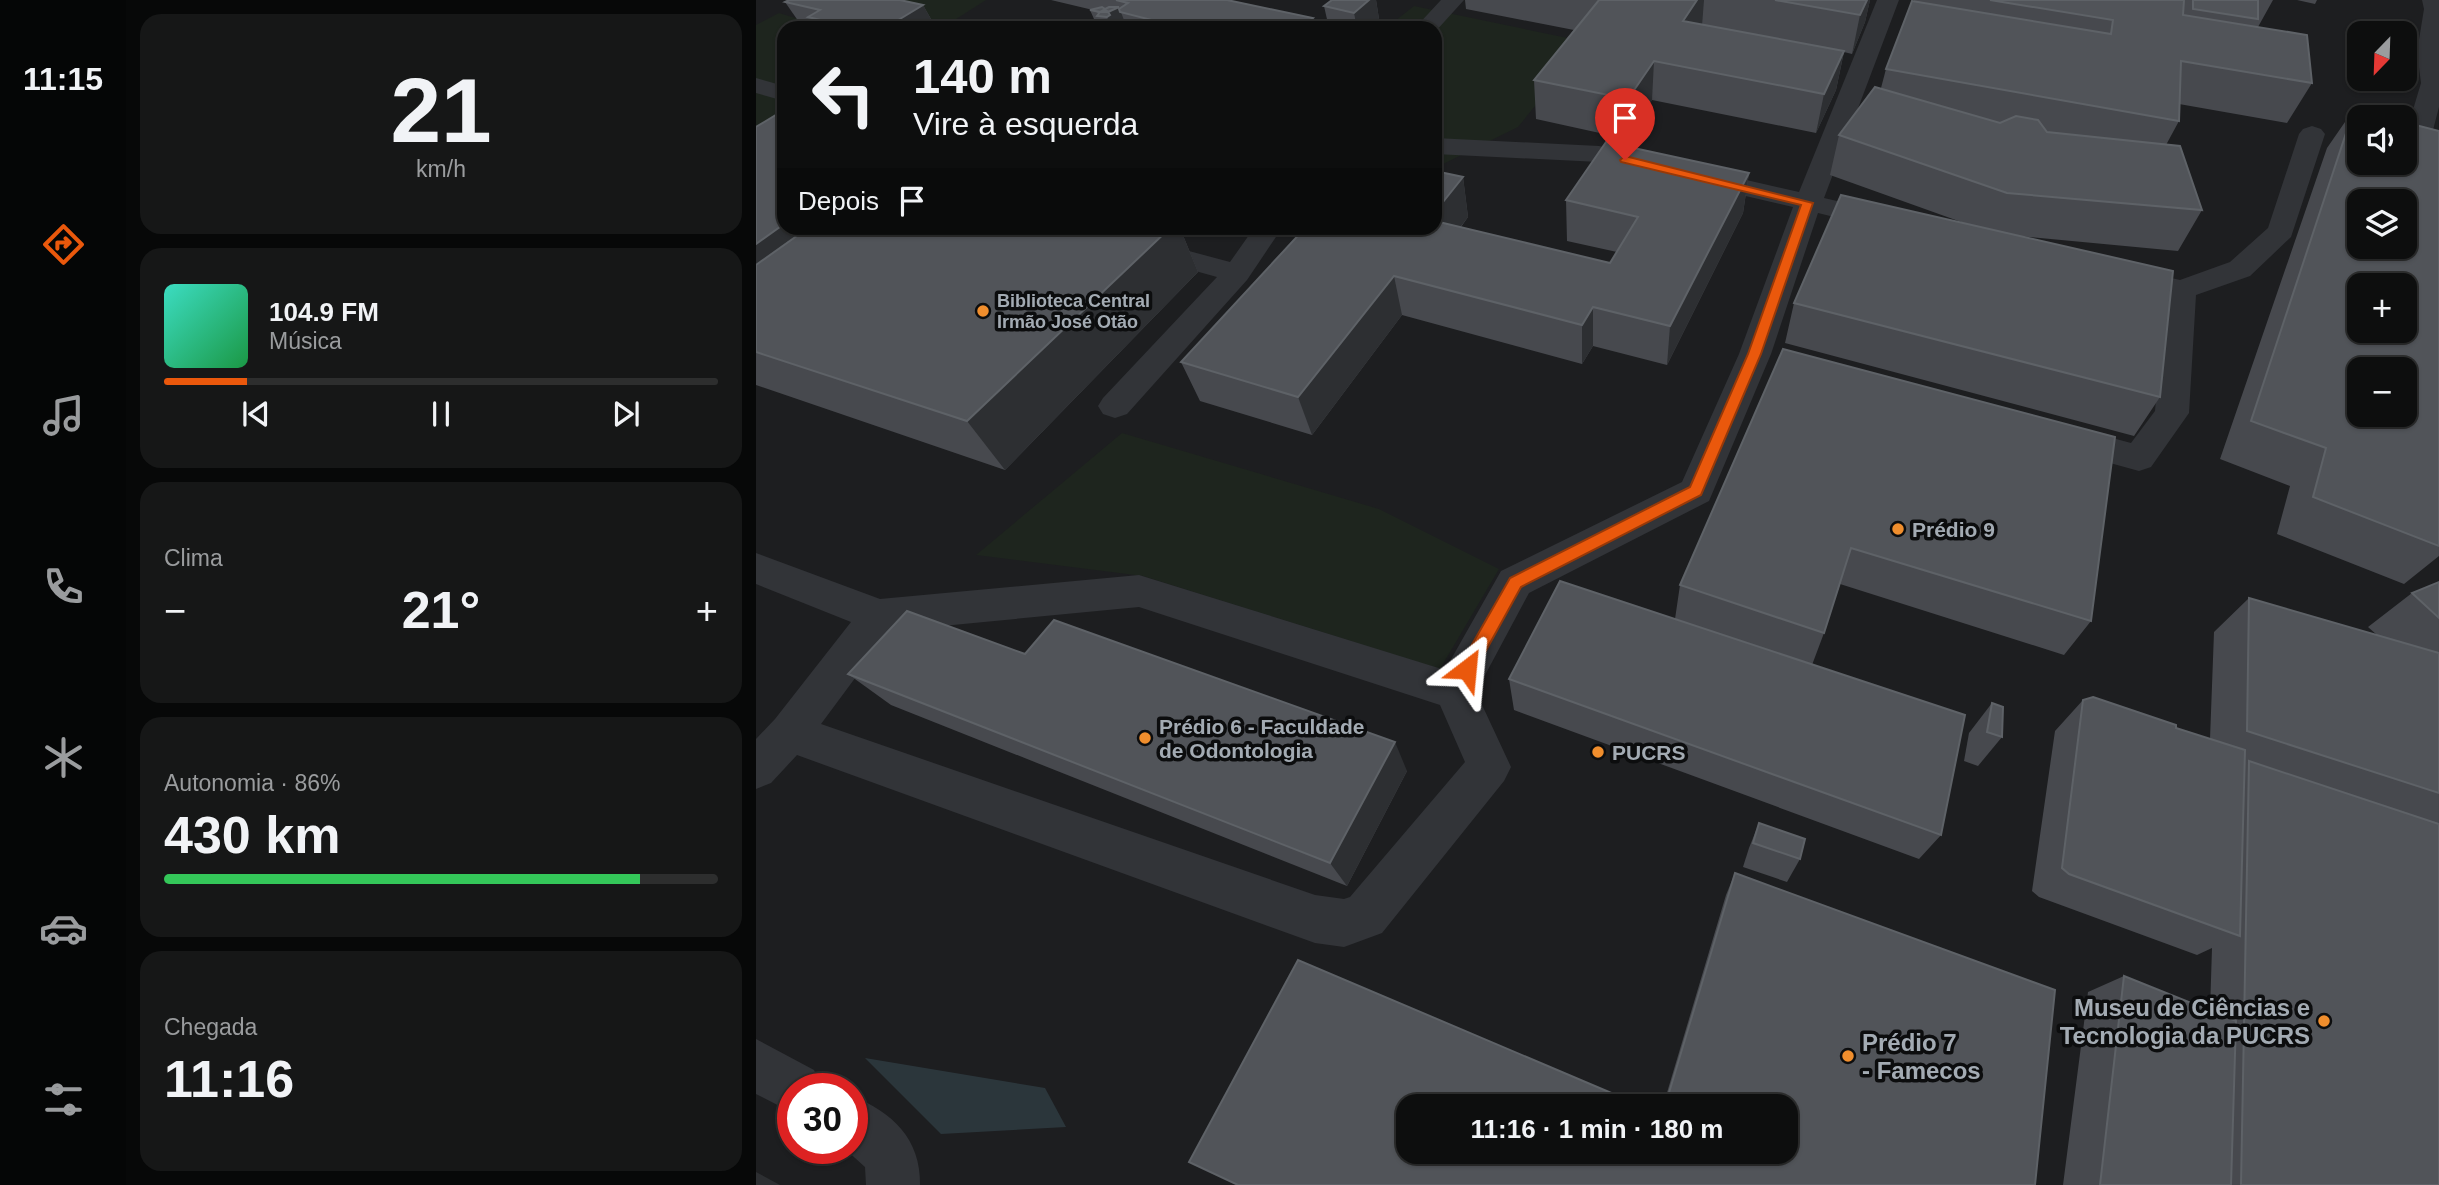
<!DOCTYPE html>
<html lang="pt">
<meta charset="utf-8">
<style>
:root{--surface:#0d0e0e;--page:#161717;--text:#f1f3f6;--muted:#9a9c9e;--line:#2d2e2e;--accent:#ea580c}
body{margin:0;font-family:Helvetica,sans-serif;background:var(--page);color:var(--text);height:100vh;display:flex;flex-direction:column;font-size:26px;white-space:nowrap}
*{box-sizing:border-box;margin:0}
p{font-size:23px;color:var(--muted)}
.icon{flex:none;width:38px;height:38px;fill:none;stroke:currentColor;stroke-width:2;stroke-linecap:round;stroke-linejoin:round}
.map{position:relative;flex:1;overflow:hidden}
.drawer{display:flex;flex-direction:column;gap:14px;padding:14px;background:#070808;width:630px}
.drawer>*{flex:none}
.banner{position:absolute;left:21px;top:21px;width:665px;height:214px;border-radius:21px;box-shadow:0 2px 5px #0004,0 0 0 2px var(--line);background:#0d0e0e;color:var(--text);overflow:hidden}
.needle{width:46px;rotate:203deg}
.buttons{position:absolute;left:1591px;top:21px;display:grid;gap:14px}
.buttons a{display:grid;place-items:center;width:70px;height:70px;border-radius:14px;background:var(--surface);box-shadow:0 2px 5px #0004,0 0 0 2px var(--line);font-size:35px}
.speed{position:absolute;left:21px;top:1073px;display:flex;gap:14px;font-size:35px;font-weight:700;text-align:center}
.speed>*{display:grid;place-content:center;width:91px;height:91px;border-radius:50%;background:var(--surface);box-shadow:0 2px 5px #0004,0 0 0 2px var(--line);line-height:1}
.speed .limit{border:10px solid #d22;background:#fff;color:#111}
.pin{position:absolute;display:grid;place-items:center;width:60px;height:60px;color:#fff;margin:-72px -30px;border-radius:50% 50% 50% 0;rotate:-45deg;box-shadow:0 0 7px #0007}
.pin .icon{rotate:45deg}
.me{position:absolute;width:77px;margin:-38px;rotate:29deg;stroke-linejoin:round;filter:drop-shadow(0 0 5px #0008)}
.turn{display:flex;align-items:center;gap:24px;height:147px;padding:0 21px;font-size:32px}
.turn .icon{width:91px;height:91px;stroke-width:2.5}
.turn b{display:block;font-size:49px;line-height:60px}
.then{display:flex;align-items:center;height:66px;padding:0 21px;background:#0003;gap:14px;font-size:26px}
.big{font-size:52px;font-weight:700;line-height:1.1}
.drawer .card{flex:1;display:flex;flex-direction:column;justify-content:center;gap:10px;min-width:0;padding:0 24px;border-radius:21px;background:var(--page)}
.drawer .dial{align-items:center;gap:0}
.dial b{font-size:91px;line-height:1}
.song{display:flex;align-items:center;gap:21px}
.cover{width:84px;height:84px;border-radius:10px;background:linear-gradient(135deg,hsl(170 70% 55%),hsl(140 70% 35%))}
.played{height:7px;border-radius:4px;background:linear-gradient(90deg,var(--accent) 15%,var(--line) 15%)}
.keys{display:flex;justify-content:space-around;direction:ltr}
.heat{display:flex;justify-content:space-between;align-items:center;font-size:38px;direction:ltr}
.charge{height:10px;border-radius:5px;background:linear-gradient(90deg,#34c759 86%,var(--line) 0)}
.trip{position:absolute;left:640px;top:1094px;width:402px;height:70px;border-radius:21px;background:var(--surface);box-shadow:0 2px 5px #0004,0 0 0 2px var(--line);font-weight:700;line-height:70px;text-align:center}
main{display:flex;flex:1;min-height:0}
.menu{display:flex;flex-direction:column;width:126px;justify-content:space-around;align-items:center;background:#050606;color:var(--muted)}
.menu .icon{width:49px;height:49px}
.menu .current{color:var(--accent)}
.menu b{font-size:32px;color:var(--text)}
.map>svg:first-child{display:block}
.built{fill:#1d1e20;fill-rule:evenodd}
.green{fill:#1e251e}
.water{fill:#2b363b}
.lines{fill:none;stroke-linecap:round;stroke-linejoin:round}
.minor{fill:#323438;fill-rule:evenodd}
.wall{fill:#47494e}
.shaded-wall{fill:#2d2f32}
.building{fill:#515459;stroke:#5e6267;stroke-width:2;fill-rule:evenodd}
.route{fill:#ea580c;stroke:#983908;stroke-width:2}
.poi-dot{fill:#f08e2d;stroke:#0c0d0e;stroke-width:2.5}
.labels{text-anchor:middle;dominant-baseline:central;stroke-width:7;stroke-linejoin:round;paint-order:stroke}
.far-poi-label{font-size:18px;font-weight:bold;fill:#a3abb3;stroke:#0c0d0e;text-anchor:start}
.poi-label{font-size:21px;font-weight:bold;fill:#a3abb3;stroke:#0c0d0e;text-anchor:start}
.near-poi-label{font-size:24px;font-weight:bold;fill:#a3abb3;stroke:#0c0d0e;text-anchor:end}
</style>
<main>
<nav class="menu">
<b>11:15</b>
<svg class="icon current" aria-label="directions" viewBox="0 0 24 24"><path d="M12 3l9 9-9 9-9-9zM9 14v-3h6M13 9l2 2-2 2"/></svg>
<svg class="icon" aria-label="music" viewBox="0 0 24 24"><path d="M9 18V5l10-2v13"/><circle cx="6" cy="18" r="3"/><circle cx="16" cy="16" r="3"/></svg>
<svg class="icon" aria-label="phone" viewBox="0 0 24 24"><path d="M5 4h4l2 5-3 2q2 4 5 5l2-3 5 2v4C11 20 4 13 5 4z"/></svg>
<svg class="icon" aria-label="climate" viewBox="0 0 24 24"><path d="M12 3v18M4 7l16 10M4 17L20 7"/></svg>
<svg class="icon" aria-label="car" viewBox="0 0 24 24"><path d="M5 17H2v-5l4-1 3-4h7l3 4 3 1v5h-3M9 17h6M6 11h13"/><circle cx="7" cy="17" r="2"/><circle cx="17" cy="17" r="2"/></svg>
<svg class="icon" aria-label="filters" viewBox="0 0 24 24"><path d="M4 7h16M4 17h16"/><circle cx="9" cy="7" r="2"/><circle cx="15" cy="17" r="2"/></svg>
</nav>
<section class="drawer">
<div class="card dial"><b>21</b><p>km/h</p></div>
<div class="card">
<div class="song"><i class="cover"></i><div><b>104.9 FM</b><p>Música</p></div></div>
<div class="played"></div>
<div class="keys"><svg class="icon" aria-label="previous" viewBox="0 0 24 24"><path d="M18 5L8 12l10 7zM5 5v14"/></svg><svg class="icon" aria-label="pause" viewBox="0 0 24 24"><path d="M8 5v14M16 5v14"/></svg><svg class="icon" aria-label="next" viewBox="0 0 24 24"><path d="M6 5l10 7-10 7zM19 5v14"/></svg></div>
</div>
<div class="card"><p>Clima</p>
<div class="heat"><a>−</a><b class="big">21°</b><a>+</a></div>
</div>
<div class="card"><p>Autonomia · 86%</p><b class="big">430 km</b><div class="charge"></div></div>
<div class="card"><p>Chegada</p><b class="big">11:16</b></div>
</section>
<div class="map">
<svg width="1683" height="1185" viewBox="0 0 1683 1185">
<rect width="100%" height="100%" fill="#111213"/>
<!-- built -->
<path class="built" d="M0,0H1683V1185H0ZM28,28H679V228H28ZM1603,33H1648V79H1603ZM1603,117H1648V163H1603ZM1603,201H1648V247H1603ZM1603,285H1648V331H1603ZM1603,369H1648V415H1603ZM37,1088H96V1148H37ZM653,1106H1031V1152H653Z"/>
<!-- green -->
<g class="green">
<path d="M94,0H230L186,28L85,5Z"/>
<path d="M658,6L831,42L762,127L679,168V28H630Z"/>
<path d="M23,13L72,28H28V173L0,192V25Z"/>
<path d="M366,433L623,509L743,569L684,669L387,576L220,555Z"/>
</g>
<!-- water -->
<path class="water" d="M109,1058L289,1088L310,1127L185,1134Z"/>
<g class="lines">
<!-- minor -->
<g class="minor">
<path d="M685,0H708L679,32V28H659Z"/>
<path d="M1121,0H1143L1068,198L1141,215L1145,221L1141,227L1131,230L1062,213L1015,354L953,501L773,593L720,692L755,767L748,781L626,933L588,947L559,943L41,755L15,783L0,789V739L19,719L95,622L0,584V553L124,599L383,575L689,670L745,571L926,482L983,354L1037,207L843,162L679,154V138L843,146L1043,192ZM383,607L684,705L709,762L594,897L588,899L559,895L65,724L134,631Z"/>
<path d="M1666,0H1683V107L1677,130L1683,135V151L1661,144L1651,130L1665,83L1661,52L1668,9Z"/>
<path d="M240,19L274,23L277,28H208L211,23Z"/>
<path d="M0,78L28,86V101L0,93Z"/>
<path d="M1556,126L1565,129L1569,134L1535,237L1494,276L1440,295L1433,413L1395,467L1383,471L1296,447L1291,438L1296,429L1308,425L1375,443L1399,411L1409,296L1353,282L1348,275L1353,268L1363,266L1424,280L1474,262L1512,228L1543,134L1547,129Z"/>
<path d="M302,228H347L474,262L498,228H526L491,280L371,414L359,418L347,414L342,406L347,398L461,277L306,234Z"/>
<path d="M0,1039L58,1070L66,1088H37V1113L0,1094Z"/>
<path d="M96,1096C136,1112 165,1139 164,1185H110L109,1167L88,1148H96Z"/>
</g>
</g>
<!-- wall -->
<g class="wall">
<path d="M295,0H475L474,1L557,18L560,28H342L334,10H337Z"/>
<path d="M576,0H620L623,19L612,28H573L568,6Z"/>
<path d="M709,0H1114L1109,22L1096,54L1088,52L1080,90L1060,133L896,100L871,139L780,119L778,80L818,30L710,9Z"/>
<path d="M1158,0H1517L1502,27L1556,83L1531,123L1423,104V121L1410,145L1446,210L1422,251L1263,236L1404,397L1378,436L1029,343L1038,303L1208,223L1074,175L1083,135L1125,88L1130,69Z"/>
<path d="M1541,0H1561L1559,4Z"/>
<path d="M29,2L167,5L180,28H56L45,25Z"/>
<path d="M1598,109L1683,131V556L1648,584L1521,534L1534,486L1464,459L1571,148Z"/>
<path d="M0,127L28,228H424L442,272L249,470L0,385Z"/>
<path d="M993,173L987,213L911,365L837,346L826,364L646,315L556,435L444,401L425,362L707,177L712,217L705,227L854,263L861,252L811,241L810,200Z"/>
<path d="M1027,349L1335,621L1308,655L1084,584L1068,633L1056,665L1185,835L1163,859L758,710L753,679L919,619L924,585Z"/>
<path d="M1683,582V1185H1307L1332,992L1368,976L1454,1011L1456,948L1441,955L1283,897L1276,891L1299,731L1327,700L1454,739L1458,632L1493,598L1621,635L1612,627L1656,593Z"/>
<path d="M269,654L651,771L591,886L135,705L92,674Z"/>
<path d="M1236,703L1246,737L1222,766L1208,761L1213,733Z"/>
<path d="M1003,823L1044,859L1031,882L987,867L993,848Z"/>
<path d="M979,873L1279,1185L653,1152L1031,1106H907L970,895Z"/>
</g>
<!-- shaded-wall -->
<g class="shaded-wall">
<path d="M613,0H620L623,19L612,28H601L598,13Z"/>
<path d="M941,0H948L946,26L927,21Z"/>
<path d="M1111,0H1114L1109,22L1096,54L1104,15Z"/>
<path d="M167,5L180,28H129Z"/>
<path d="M363,7L371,28H355L351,17L344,12L349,9L351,17L352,12Z"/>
<path d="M557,18L560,28H546Z"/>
<path d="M427,20L430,28H420L419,26Z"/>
<path d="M1088,51L1080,90L1060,133L1068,94Z"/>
<path d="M898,61L896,100L871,139L872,99Z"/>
<path d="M993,173L987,213L911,365L914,326Z"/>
<path d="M707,177L712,217L680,259L679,212Z"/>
<path d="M28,224V228H109L0,310V244Z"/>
<path d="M414,228H424L442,272L249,470L211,421Z"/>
<path d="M638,276L646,315L556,435L542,397Z"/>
<path d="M837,307V346L826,364V325Z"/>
<path d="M639,742L651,771L591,886L574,863Z"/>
<path d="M0,1172L24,1185H0Z"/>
</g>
<!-- building -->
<g class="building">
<path d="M33,0H144L167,5L129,28H98L52,17L64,10L29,2Z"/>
<path d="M360,0H471L557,18L546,28H460L427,20L419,26L364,12L363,9L372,3Z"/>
<path d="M576,0H613L598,13L568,6Z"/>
<path d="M843,0H941L927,21L1088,51L1068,94L898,61L872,99L778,80Z"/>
<path d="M1019,0H1111L1104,15Z"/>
<path d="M1234,0H1428L1427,15L1551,35L1556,83L1425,61L1423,121L1130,69L1156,1L1355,34L1357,20Z"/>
<path d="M1437,0H1502V19L1437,9Z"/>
<path d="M346,7L349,9L344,12H352L349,9L353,7H363L352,12L354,15L351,17L341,16L344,12L334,10Z"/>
<path d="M1119,87L1244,123L1260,116L1282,120L1291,132L1424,146L1446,210L1251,193L1083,135Z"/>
<path d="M1598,109L1631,117H1603V163H1648V122L1683,131V546L1557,497L1570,448L1495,421ZM1603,201H1648V247H1603ZM1603,285H1648V331H1603ZM1603,369H1648V415H1603Z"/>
<path d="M28,110V224L0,244V127Z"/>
<path d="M850,142L993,173L914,326L837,307L826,325L638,276L542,397L425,362L549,228H679V221L854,263L882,217L810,200Z"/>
<path d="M679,171L707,177L679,212Z"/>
<path d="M1085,195L1417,271L1404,397L1038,303Z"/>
<path d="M52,228H414L211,421L0,352V265Z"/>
<path d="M1027,349L1359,437L1335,621L1095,548L1068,633L924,585Z"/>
<path d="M804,581L1209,715L1185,835L753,679Z"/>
<path d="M1683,582V618L1656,593Z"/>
<path d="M1493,598L1683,653V793L1491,731Z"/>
<path d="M151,611L269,654L298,620L639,742L574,863L92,674Z"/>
<path d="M1337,697L1420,725V728L1489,750L1484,936L1313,874L1306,868L1327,700Z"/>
<path d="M1236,703L1247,707L1246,737L1231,732Z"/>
<path d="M1493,761L1683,824V1185H1485Z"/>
<path d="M1003,823L1049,839L1044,859L997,843Z"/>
<path d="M979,873L1299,990L1279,1185H482L433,1162L542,960L886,1106H653V1152H1031V1106H909Z"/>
<path d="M1368,976L1480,1021L1475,1185H1344Z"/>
</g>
<!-- route -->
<path class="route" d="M869,156L1057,203L1005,354L945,495L765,587L717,674L711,677L705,674L702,669L754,578L934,487L992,354L1045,205L865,162L864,160Z"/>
<!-- markers -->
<g class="poi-dot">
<circle cx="227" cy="311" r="7"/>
<circle cx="1142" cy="529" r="7"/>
<circle cx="389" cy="738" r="7"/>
<circle cx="842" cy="752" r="7"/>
<circle cx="1568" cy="1021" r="7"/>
<circle cx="1092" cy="1056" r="7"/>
</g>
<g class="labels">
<!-- far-poi labels -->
<g class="far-poi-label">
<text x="241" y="301">Biblioteca Central<tspan x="241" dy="21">Irmão José Otão</tspan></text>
</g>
<!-- poi labels -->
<g class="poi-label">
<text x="1156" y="529">Prédio 9</text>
<text x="403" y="726">Prédio 6 - Faculdade<tspan x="403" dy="24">de Odontologia</tspan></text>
<text x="856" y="752">PUCRS</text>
</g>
<!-- near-poi labels -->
<g class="near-poi-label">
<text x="1554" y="1007">Museu de Ciências e<tspan x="1554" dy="28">Tecnologia da PUCRS</tspan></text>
<text x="1106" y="1042" text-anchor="start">Prédio 7<tspan x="1106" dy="28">- Famecos</tspan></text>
</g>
</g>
</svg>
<div class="buttons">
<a><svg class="needle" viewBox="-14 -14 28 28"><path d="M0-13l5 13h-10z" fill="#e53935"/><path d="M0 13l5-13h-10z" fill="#9a9c9e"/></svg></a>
<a><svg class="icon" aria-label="sound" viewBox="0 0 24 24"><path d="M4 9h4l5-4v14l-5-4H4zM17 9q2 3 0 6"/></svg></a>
<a><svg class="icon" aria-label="layers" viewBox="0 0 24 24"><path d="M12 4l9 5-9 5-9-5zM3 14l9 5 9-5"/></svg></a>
<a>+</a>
<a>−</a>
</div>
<div class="speed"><div class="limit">30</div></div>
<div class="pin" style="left:869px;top:160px;background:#d93025"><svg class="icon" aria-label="arrive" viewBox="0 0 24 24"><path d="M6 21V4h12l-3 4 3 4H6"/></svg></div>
<svg class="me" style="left:711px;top:669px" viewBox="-20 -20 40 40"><path d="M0-17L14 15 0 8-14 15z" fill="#ea580c" stroke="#fff" stroke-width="4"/></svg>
<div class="trip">11:16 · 1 min · 180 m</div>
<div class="banner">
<div class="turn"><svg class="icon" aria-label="left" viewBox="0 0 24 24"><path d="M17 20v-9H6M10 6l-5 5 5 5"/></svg><div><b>140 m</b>Vire à esquerda</div></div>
<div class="then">Depois<svg class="icon" aria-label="arrive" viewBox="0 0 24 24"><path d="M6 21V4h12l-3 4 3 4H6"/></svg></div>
</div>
</div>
</main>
